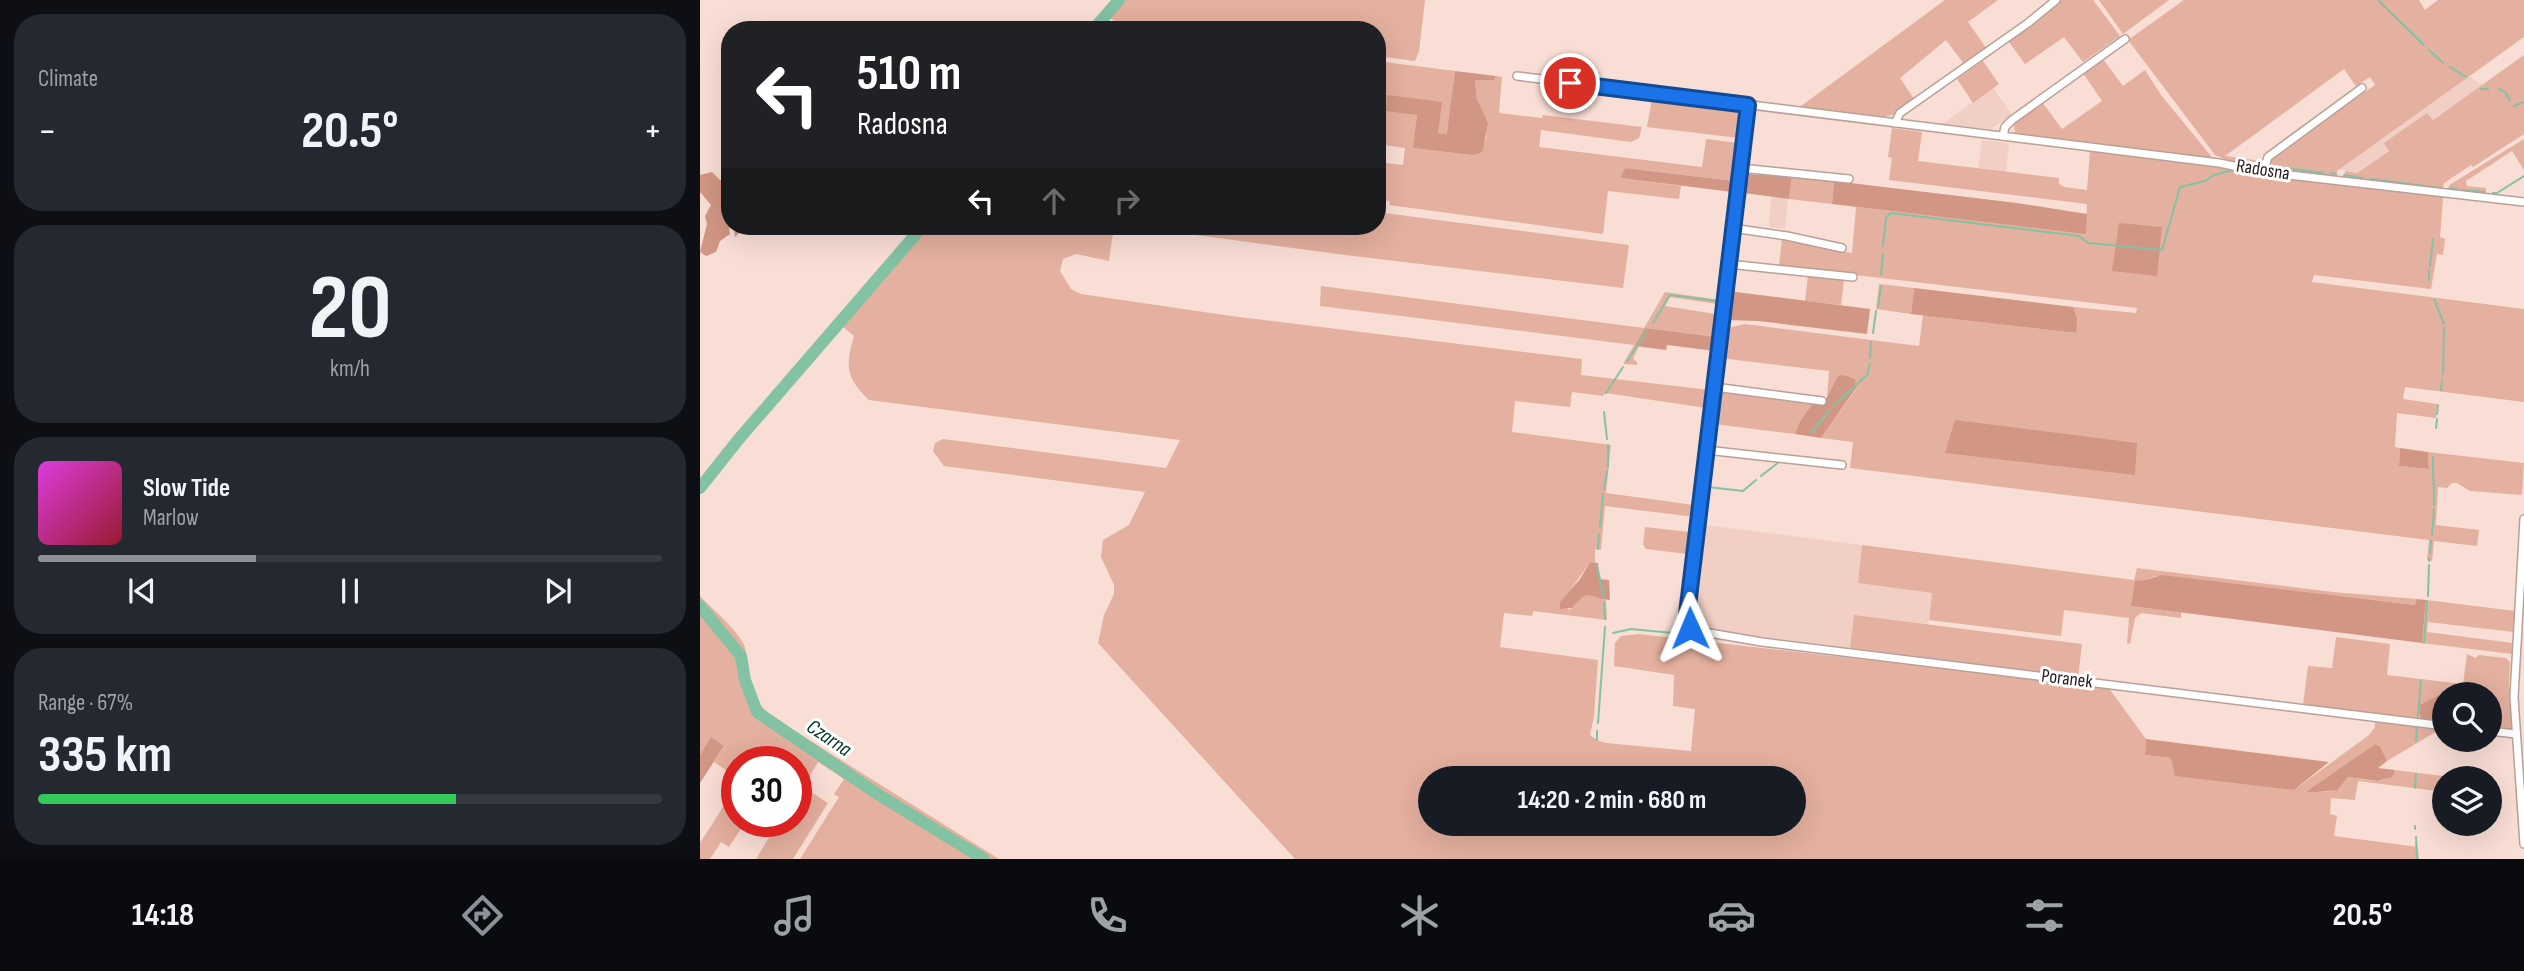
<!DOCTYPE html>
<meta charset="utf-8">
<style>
:root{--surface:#171b24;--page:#242831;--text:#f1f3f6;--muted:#9ea1a6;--line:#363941;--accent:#8c9099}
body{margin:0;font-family:"Sofia Sans Condensed",sans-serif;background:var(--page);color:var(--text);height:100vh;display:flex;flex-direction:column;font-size:26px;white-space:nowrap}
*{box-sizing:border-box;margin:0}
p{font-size:23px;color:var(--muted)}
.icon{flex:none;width:38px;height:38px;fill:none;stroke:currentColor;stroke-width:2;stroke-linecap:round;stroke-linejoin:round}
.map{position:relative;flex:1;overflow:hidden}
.sheet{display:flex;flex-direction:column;gap:14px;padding:14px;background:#0d0f14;width:700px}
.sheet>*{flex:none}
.hud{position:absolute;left:21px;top:21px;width:665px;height:214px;border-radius:28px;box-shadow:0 7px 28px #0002;background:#202124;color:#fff;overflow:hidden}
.fabs{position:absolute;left:1732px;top:682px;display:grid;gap:14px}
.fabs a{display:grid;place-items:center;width:70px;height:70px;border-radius:50%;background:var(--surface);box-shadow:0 7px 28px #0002;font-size:35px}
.speed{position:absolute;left:21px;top:746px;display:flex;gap:14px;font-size:35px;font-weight:700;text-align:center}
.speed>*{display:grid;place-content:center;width:91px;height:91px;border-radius:50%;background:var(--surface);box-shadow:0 7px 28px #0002;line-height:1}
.speed .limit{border:10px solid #d22;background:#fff;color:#111}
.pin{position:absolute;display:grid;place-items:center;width:60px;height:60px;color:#fff;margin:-30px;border:4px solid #fff;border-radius:50%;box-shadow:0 2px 7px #0007}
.me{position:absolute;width:77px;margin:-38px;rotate:359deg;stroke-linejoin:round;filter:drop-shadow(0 0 5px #0008)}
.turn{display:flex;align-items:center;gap:24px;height:147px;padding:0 21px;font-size:32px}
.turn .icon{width:91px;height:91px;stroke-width:2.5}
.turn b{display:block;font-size:49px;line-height:60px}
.lanes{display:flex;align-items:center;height:66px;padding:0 21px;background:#0003;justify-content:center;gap:35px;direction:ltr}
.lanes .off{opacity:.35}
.big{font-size:52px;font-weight:700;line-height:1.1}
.sheet .card{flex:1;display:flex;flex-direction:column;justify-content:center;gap:10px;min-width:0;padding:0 24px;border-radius:28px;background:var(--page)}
.sheet .dial{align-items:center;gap:0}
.dial b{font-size:91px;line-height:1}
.song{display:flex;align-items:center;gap:21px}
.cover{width:84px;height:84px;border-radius:10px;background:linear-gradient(135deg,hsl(300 70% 55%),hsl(350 70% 35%))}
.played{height:7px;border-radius:4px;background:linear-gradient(90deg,var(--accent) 35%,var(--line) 35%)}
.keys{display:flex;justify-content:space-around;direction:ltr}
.heat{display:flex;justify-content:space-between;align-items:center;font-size:38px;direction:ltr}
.charge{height:10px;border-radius:5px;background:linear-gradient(90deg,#34c759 67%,var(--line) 0)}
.trip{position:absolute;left:718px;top:766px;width:388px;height:70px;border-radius:35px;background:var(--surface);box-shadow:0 7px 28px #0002;font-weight:700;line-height:70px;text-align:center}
.menu{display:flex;height:112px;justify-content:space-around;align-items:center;background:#090b0e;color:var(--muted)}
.menu .icon{width:49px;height:49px}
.menu .current{color:var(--accent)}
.menu b{font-size:32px;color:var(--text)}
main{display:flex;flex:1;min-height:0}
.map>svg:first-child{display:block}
.built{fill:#f1cfc4}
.green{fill:#e4b09f;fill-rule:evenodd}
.forest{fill:#d29784}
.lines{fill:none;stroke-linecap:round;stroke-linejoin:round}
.stream{stroke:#84c2a4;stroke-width:2}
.river{stroke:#84c2a4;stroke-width:12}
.street-casing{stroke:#b9a098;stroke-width:10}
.street{stroke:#fff;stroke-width:7}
.route-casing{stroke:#114b97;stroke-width:18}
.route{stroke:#1a73e8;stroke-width:12}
.labels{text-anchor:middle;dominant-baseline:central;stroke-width:6;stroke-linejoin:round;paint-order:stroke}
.street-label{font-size:19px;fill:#261c19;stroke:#fff}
.water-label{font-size:21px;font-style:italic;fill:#003522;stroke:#fff}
</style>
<main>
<section class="sheet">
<div class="card"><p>Climate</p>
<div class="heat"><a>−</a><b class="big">20.5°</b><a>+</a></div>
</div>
<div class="card dial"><b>20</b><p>km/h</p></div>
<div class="card">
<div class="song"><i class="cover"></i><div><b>Slow Tide</b><p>Marlow</p></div></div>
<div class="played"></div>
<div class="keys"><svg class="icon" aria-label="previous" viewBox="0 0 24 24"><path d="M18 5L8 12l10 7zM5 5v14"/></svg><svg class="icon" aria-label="pause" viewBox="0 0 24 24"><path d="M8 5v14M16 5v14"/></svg><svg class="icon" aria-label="next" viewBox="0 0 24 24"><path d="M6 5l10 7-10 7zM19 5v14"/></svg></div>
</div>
<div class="card"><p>Range · 67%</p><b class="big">335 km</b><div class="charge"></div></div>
</section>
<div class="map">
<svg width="1824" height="859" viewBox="0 0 1824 859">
<rect width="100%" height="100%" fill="#f9ded5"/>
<!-- built -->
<g class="built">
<path d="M1769,76L1782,85L1656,173L1639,169Z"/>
<path d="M1293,88L1312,115L1291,129L1242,124Z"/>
<path d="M1282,140L1309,143L1306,172L1278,168Z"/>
<path d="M1071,197L1088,198L1085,229L1069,227Z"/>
<path d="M1004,525L1162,545L1158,583L1232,593L1228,626L1154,616L1150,648L1001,629L994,624Z"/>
</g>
<!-- green -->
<g class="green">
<path d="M422,0H725L719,51L715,61L677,56V30H482L415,21L408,17Z"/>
<path d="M1245,0H1298L1268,22L1286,48L1264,64L1246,40L1200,78L1214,99L1192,115L1179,118L1097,109Z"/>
<path d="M1361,0H1393L1420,36L1383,62L1364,37L1325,64L1309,42Z"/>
<path d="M1399,0H1469L1423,34Z"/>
<path d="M1484,0H1719L1725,10L1738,0H1824V37L1637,171V176L1629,177L1567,170V161L1675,85L1670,77L1656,86L1644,69L1525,156L1562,161L1558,169L1540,165L1515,155L1428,40Z"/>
<path d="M1824,55V134L1773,167L1771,165L1744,183L1742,190L1644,178L1645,171L1657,173L1689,151L1684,143L1727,113L1733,120Z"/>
<path d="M1403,59L1423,86L1445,70L1461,95L1511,156L1510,159L1315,133L1314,123L1342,102L1362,129L1402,101L1383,73Z"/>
<path d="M677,61L755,71L748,135L738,133L717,115L714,148L771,155L786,140L787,127L777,99L775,80H794L796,76L802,77L799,113L842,118L843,115L942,127L939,138L931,142L841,130L839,147L1002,167L1006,139L1039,143L1034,181L925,168L920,178L981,186L979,199L908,191L903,234L689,205L690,201L677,200V162L703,165L705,148L677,144Z"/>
<path d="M1283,61L1299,84L1273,103L1257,79Z"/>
<path d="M954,98L1040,108L1043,110L1039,138L947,127L952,99Z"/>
<path d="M1192,128L1222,132L1218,161L1359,178V184L1364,187L1387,190L1390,150C1508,164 1625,182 1743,197L1740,237L1745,239L1743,255L1737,254L1731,289L1614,275L1612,282L1824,309V402L1705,387L1703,399L1737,404L1736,418L1697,413L1695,447L1700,448L1699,466L1729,469L1728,452L1824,463L1822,495L1770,491L1757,483H1752L1747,488L1738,487L1736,525L1779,530L1777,546L1734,541L1732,561L1727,560L1729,540L1150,468L1153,442L1121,438L1156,389L1138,376L1127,398L1129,371L1020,358L1023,329L1045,324L1219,346L1223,315L1375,333L1377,318L1373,307L1436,313L1437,308L1079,266L1082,239L1152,253L1156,207L1386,233L1387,204L1189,180L1192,158L1188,157Z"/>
<path d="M1824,139V170L1812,151L1766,181L1767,186L1786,188V195L1748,191L1747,189L1751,184Z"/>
<path d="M1092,177L1134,181L1132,204L1089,199Z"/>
<path d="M677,212L929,245L923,288L653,256L429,226H677Z"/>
<path d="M229,226H414L409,261L376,254L363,259L360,271L371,289L381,294L531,316L882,359L881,375L1010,390L1007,408L905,393L903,396L872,392L870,407L815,401L812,432L911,445L906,493L994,505L993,515L987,516L905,506L901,550L895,549V563L890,562L860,605L870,610L882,596L891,594L906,600L907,620L833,611L832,616L804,613L800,647L898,660L894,716L890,735L897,740L906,743L991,751L995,709L973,706L974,675L914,666L915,643L921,636L939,634L1408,687L1446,739L1445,755L1472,758L1473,766L1594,790L1669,735L1675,727V720L1739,728V730L1687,761L1680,746L1675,744L1607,792L1637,791L1648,777C1663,779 1687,787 1695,770L1766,779H1745V792L1658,781L1655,800L1631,798L1630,814L1637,816L1634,836L1718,847L1719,859H595L398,643L404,615L414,594V585L401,557L403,540L429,525L445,492L244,466L233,451L235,443L243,439L466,468L480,440L169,400C146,378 145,366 154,336L142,326ZM730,779H1094V824H730Z"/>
<path d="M1108,276L1144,280L1141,305L1105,301Z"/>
<path d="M1179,284L1214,288L1211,314L1176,309Z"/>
<path d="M621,286L944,328L965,292L1020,300L1016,337L945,328L936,346H939L933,359L937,362V365L923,364L934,345L620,306ZM970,297L1017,304L1015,314L965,306Z"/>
<path d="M1022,391L1113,403L1100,421L1095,434L1014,424L1016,396Z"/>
<path d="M945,527L989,532L987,554L946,549L943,545Z"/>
<path d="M1162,545L1434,580L1437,568L1633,592L1717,599L1716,605L1456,576L1446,580L1431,606L1481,612V618L1441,613L1435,618L1430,644L1427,643L1429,618L1364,610L1361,636L1229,620L1232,593L1158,583Z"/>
<path d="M0,596C12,609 37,629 44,645C48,654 46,663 48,672C51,695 57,703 74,718L299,859H100L139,797L134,794L144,779L118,762L103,787L128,803L93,859H56L79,821H96V761H37V821H46L29,847L21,842L10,859H0V843L36,787L31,783L35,776L14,762L24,746L11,738L0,755Z"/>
<path d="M1726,600L1815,611L1814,632L1728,622L1727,632L1813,643L1812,654L1722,643Z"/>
<path d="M1154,615L1382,644L1378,677L1150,648Z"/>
<path d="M1636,637L1690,644L1687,675L1763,684L1767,654L1776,658L1778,655L1806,658L1810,662L1809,689L1811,690L1813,726L1810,730L1790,728V695H1767L1754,689L1721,705L1719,720L1603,705L1608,666L1632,668Z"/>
</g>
<!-- forest -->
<g class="forest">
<path d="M755,71L796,76L794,80H775L777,99L788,123L783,150L780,153L771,155L713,148L717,115L686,111L687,95L742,102L738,133L747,134Z"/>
<path d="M925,168L1034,181L1032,192L920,178Z"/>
<path d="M12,172L20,180L27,177L30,179V226H41L43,229L35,237L34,229L29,228L30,234L20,241L16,252L6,256L0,252L7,224L5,216L11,205L0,192V175Z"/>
<path d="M1047,174L1092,177L1089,199L1044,193Z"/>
<path d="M1134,181L1317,203L1387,214L1386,234L1132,204Z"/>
<path d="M1419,223L1462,227L1457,276L1412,271Z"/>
<path d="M1214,288L1373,307L1377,318L1376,333L1211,314Z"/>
<path d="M1028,291L1170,309L1167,334L1058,321L1025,320Z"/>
<path d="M945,328L1016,337L1015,351L967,345L966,350L935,346Z"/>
<path d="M1143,375L1155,379L1156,388L1121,438L1095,434L1100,421L1113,403H1124L1138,376Z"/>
<path d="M1255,420L1437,443L1435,475L1245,453Z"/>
<path d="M1700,448L1728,452L1729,469L1699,466Z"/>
<path d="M890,562L898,563L900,579L909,580L910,600C888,598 890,586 872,608L860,609V602L880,579Z"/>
<path d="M1461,575L1715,605L1717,599L1726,600L1722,643L1431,606L1435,581L1446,580Z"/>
<path d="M1751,689L1763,691L1767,695H1745V723L1720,720V705Z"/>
<path d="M11,737L24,746L0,783V755Z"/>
<path d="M1446,739L1629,762L1594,790L1475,776L1471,758L1445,755Z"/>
<path d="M1675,744L1680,746L1687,761L1678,768L1695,770L1692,777L1677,781L1648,777L1637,791C1626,790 1618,793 1606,792Z"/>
</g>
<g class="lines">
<!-- stream -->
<g class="stream">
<path d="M1678,0L1724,45"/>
<path d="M1729,50L1743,63"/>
<path d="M1750,67L1766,77"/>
<path d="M1781,89H1788"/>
<path d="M1799,89L1805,92L1810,100"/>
<path d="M1814,106L1824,102"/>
<path d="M1542,162L1559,165"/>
<path d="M1569,166L1624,173"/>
<path d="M1631,173L1636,174"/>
<path d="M1644,175L1662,178"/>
<path d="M1671,179L1740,188"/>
<path d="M1750,188L1757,189"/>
<path d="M1763,190L1785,192"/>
<path d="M1793,193H1797L1824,176"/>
<path d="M1183,246L1186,218L1191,213L1379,236L1388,243L1462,250L1480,187L1505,181L1514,175L1533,170"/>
<path d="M1730,266L1733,239"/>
<path d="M1181,275L1183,254"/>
<path d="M1729,280V270"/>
<path d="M1734,299L1744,324"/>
<path d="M1178,307L1181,286"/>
<path d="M953,323L970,295L1018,301L1016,314"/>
<path d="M1173,333L1176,311"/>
<path d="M1170,358L1171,342"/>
<path d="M927,361L947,331"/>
<path d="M1743,374L1744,328"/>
<path d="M1741,390L1742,380"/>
<path d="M906,393L923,367"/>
<path d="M1133,406L1167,375L1170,364"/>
<path d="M904,412L907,439"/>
<path d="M1737,414L1738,405"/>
<path d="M1736,428L1737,419"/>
<path d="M1111,433L1129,411"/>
<path d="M1733,457C1732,473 1735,488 1734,505"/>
<path d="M908,467V445"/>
<path d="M1061,476L1079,462"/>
<path d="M904,489L907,471"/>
<path d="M1006,498L1008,487L1043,491L1056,480"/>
<path d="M900,527L903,494"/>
<path d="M1732,535L1734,509"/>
<path d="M898,549L899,534"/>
<path d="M999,553L1005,506"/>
<path d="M1730,553L1731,541"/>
<path d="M1729,561V558"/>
<path d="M897,566L904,597"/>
<path d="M995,586L997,566"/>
<path d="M1728,596L1729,565"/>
<path d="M904,603L905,619"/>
<path d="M992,617L994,602"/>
<path d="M913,633L931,629L984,634"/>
<path d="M1724,643L1727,601"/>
<path d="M1718,716L1721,680"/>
<path d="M898,723L905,627"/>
<path d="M897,740V731"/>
<path d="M1716,741L1717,727"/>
<path d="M1715,788L1716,774"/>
<path d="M1715,829V826"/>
<path d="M1716,837L1717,859"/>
</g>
<!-- river -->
<g class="river">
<path d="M393,30L419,0"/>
<path d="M0,488L38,440L223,226"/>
<path d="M0,606L41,656L45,680L57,712L179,795L284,859"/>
</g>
<defs>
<g id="street">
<path d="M817,76L1519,163L1563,172L1824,202"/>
<path d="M1048,105L987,614L988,624L992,630L1062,642L1745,726"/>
<path d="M1195,123L1200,113L1328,23L1356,0"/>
<path d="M1303,136L1305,127L1312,120L1425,39"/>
<path d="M1040,168L1149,179"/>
<path d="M1563,172L1568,157L1662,88"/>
<path d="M1032,228L1087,236L1142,248"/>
<path d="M1028,264L1153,277"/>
<path d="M1014,387L1122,401"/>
<path d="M1006,450L1142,465"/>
<path d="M1824,519L1814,697L1824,844"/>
<path d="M1790,731L1816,734"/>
</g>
</defs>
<!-- street casing -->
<use href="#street" class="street-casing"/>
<!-- street -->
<use href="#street" class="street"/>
</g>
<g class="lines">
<defs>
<path id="route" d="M870,83L1048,105L987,614L990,628"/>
</defs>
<!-- route casing -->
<use href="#route" class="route-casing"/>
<!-- route -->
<use href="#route" class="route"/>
</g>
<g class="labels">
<!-- street labels -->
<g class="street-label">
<text transform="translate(1563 170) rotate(9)">Radosna</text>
<text transform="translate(1367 679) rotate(7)">Poranek</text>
</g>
<!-- water labels -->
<g class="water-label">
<text transform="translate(129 738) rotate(34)">Czarna</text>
</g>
</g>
</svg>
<div class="fabs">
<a><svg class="icon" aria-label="search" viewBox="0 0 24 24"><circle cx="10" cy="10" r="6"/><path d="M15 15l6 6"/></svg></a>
<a><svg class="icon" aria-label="layers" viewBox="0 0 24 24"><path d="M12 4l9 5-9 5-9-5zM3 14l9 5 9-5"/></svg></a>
</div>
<div class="speed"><div class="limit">30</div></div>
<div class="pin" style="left:870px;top:83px;background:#d93025"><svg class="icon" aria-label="arrive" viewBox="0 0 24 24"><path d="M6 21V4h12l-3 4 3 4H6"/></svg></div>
<svg class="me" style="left:990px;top:628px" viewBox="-20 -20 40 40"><path d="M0-17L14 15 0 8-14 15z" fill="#1a73e8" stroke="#fff" stroke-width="4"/></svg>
<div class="trip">14:20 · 2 min · 680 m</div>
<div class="hud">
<div class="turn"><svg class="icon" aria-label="left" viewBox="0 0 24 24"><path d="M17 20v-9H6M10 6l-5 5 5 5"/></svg><div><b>510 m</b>Radosna</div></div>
<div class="lanes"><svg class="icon" aria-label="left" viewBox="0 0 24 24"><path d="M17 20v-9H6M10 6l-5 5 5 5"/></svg><svg class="icon off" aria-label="ahead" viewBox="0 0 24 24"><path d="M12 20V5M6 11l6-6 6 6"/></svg><svg class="icon off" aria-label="right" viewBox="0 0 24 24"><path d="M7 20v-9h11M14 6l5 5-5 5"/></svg></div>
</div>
</div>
</main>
<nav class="menu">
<b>14:18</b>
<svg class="icon current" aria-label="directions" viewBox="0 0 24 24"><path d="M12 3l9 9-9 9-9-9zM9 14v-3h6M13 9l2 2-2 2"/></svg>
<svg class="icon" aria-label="music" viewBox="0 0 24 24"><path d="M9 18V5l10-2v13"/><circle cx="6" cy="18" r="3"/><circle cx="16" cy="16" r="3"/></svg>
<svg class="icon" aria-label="phone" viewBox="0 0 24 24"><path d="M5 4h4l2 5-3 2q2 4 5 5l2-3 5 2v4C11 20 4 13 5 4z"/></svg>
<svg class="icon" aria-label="climate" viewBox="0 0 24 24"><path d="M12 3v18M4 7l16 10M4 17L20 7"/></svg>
<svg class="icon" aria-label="car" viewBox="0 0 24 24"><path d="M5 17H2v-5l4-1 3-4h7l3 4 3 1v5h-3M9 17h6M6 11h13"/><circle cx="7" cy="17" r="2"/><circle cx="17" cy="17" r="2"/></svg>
<svg class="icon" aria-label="filters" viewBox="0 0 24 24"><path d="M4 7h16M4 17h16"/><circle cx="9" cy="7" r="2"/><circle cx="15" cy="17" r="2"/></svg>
<b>20.5°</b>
</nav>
